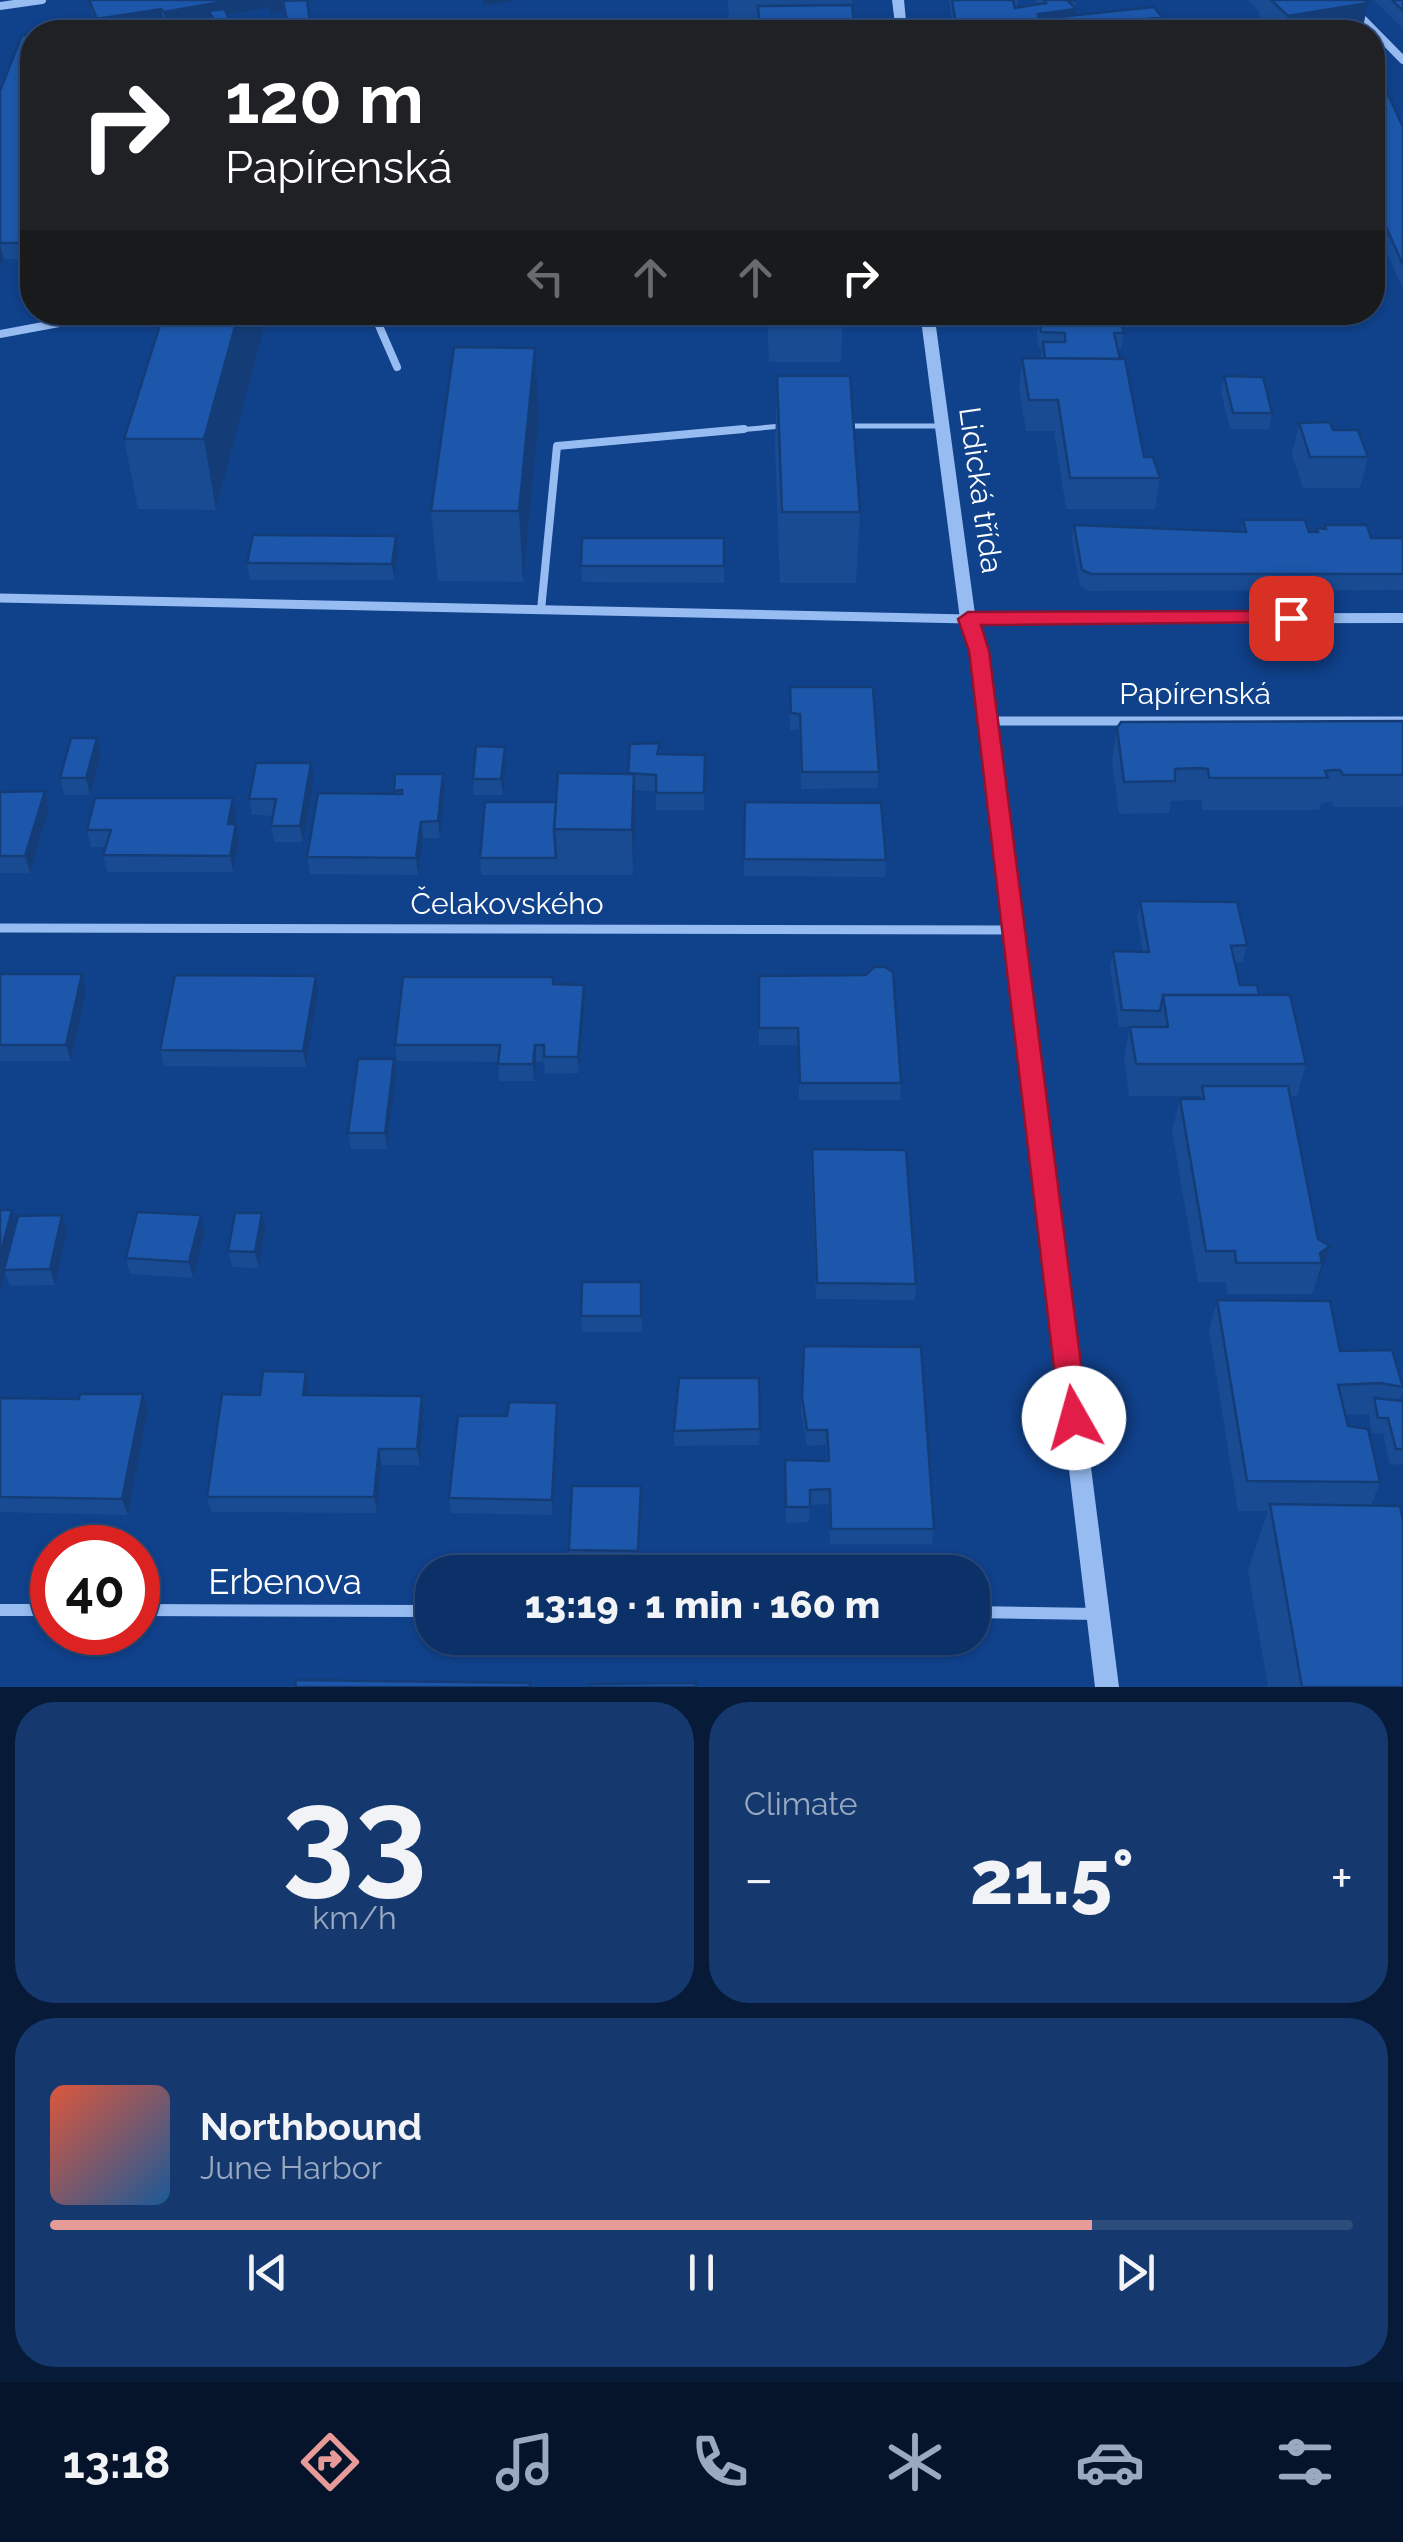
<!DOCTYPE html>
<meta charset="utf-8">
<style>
:root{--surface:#0c3168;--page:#15396e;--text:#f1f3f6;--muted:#9aa9c0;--line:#2c4c7c;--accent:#e69b98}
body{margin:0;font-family:Raleway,sans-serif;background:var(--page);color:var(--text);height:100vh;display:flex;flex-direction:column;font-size:38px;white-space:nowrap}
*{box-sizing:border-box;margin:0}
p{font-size:32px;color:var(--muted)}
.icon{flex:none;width:55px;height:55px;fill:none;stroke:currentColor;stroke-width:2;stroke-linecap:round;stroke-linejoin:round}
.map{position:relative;height:1687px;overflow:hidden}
.panel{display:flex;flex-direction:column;gap:15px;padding:15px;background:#071b39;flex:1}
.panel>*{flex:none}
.guide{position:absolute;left:20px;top:20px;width:1365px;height:305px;border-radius:40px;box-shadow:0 2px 8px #0004,0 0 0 2px var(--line);background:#202124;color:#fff;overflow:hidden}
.speed{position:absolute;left:30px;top:1525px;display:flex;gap:20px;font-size:50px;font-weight:700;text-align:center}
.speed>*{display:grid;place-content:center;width:130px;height:130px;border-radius:50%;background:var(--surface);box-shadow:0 2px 8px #0004,0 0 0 2px var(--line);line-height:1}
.speed .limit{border:15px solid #d22;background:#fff;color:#111}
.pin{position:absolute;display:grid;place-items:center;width:85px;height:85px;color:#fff;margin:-42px;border-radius:20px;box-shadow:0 5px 15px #0006}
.me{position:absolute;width:110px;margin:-55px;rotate:353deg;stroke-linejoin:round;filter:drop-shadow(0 0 8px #0008)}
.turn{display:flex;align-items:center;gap:35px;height:210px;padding:0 40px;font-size:45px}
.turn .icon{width:130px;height:130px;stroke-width:2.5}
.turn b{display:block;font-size:70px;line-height:85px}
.lanes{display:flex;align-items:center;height:95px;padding:0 40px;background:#0003;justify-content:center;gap:50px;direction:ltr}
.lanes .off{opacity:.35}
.big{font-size:75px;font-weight:800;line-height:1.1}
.panel .tile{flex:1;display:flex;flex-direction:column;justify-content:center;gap:15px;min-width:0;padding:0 35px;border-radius:40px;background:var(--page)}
.panel .dial{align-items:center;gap:0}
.dial b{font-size:130px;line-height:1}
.song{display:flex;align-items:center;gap:30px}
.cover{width:120px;height:120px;border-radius:15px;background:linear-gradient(135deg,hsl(10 70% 55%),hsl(210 70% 35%))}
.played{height:10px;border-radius:5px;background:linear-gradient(90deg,var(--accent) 80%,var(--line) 80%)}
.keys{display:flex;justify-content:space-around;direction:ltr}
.heat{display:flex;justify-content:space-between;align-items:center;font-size:55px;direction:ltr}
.panel .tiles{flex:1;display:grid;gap:15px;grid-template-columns:1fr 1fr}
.tile:last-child{grid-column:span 2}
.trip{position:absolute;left:415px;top:1555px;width:575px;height:100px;border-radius:40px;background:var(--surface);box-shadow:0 2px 8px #0004,0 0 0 2px var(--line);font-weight:800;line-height:100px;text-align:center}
.menu{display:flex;height:160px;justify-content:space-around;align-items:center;background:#05142a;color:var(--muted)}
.menu .icon{width:70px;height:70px}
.menu .selected{color:var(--accent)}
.menu b{font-size:45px;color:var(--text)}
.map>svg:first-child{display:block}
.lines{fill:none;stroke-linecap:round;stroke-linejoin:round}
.service-far1{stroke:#97bcf2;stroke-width:5}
.service{stroke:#97bcf2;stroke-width:8}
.minor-far2{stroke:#97bcf2;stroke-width:8}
.minor-far1{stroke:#97bcf2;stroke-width:9}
.minor{stroke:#97bcf2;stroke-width:12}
.tertiary{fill:#97bcf2;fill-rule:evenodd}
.wall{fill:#194b93}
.shaded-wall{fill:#143d78}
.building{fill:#1d57ab;stroke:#143d78;stroke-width:2.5}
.route{fill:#e11d48;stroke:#92132f;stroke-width:2.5}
.labels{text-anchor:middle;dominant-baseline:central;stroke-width:10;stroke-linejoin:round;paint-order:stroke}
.street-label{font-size:30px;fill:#fff;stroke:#10418b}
.near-street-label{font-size:35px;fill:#fff;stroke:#10418b}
</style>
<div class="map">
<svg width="1403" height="1687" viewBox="0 0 1403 1687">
<rect width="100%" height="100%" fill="#10418b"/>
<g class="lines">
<!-- service-far1 -->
<g class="service-far1">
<path d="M846,426H941"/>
<path d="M716,432L782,426"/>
</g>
<!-- service -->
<path class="service" d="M541,610L557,446L744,429"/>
<!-- minor-far2 -->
<g class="minor-far2">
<path d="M1344,0L1403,60"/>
<path d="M0,6L42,0"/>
<path d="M373,312L397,367"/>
<path d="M0,334L118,312"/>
</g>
<!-- minor-far1 -->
<g class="minor-far1">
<path d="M0,598L968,619"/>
<path d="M988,721H1403"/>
<path d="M0,928L1014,930"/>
</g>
<!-- minor -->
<g class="minor">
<path d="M0,1610H52"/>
<path d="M138,1610L432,1611"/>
<path d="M972,1612L1098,1614"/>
</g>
<!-- tertiary -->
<g class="tertiary">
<path d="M892,0H904L907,32H896Z"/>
<path d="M920,312H934L975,614L1403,613V623L978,624L987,651L1119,1687H1095L971,651L960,619Z"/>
</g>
</g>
<!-- wall -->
<g class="wall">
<path d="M89,0H315L307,1L312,32H288L284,6L283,12L270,14L269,8L228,16L236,32H215L211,26L210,19L180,24L169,32H167L164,24L110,32H99L92,14Z"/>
<path d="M728,0H852L855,32H758V21H729Z"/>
<path d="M949,0H1018L1017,7L1036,5V0H1076L1075,15L1160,31L954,32Z"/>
<path d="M1247,0H1365L1362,32H1256L1260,12Z"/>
<path d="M1374,0H1403V29Z"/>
<path d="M32,35V251H28L26,259H4L0,270V91Z"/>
<path d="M1372,89L1403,127V289L1372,219Z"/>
<path d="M164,312H261L264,328L216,510L138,509L124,439Z"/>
<path d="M767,312H843L841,362H769Z"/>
<path d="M1039,319L1124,333L1121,349H1117L1144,457L1160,478L1155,509H1066L1054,431H1026L1019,388L1022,358H1041L1042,348H1039L1037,335Z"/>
<path d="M535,348L539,417L523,582L438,581L431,511Z"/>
<path d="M777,376L860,512L856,583H780L775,445Z"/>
<path d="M1224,376L1272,413L1269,429H1230L1221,392Z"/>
<path d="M1299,423L1333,430L1368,457L1360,488H1303L1292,454Z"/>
<path d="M1243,520L1309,532H1316L1317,528L1324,529L1325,525L1371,538H1403V590L1088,591L1080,586L1072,541L1074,525L1241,532Z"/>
<path d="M396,536L398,552L394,580H250L247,563Z"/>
<path d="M724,538V583L582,582L581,566Z"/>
<path d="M790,687L879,772L877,788L801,789L799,730H790Z"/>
<path d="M1403,721V807H1334L1332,802H1325L1321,803L1319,810H1202V801L1193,800L1171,801L1169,813L1119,814L1112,760L1117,728Z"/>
<path d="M97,738L101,754L90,795H64L60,778Z"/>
<path d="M660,743V754L705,755L704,810H656V792L635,790L636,819L633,875H481L480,858L556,802L628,774Z"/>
<path d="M505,747L506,764L503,795H474L473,779Z"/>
<path d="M395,774H443L445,790L440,838H423L418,875L310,874L307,857L395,794Z"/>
<path d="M314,780L303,842H274L271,826L273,816L252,815L249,799Z"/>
<path d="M45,791L49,808L30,873H0V792Z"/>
<path d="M233,798L236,814L234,824L239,841L233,872H107L103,855L106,847H91L87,830Z"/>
<path d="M745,802L886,860L885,877L744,876Z"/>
<path d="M1140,901L1247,945L1243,962H1235L1240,985L1259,995L1306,1064L1297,1096H1290L1318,1239L1330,1246L1320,1277L1317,1279L1312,1294H1227L1226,1282H1198L1172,1131L1180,1099H1199L1200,1096H1129L1124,1058L1130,1027H1119L1110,968L1113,951L1143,952L1137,918Z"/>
<path d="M0,974L86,991L71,1061H0Z"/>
<path d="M866,975L901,1083L900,1100H799L798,1045H759V976Z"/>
<path d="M316,976L318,992L306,1067L164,1066L160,1050Z"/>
<path d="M554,984L585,1001L579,1073L545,1074L544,1061L536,1062L534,1081H499L498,1062L397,1061L395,1045Z"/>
<path d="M396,1075L387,1149H351L348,1133Z"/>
<path d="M812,1149L916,1284L915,1300L816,1299L811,1166Z"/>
<path d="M0,1210L16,1223L62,1215L67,1232L55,1285L10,1286L5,1272L0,1293Z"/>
<path d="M266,1229L259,1268L232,1267L228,1251Z"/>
<path d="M205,1231L193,1278L130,1274L126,1258Z"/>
<path d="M641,1282L642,1332H582L581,1316Z"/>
<path d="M1217,1300L1340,1351L1403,1383V1391L1399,1402L1403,1401V1464L1390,1465L1383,1433L1372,1434L1369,1414L1345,1415L1348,1426L1380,1482L1371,1506L1403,1687H1268L1248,1570L1268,1511H1238L1209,1331Z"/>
<path d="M804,1346L934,1529L932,1544H830L829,1504L810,1505L809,1522L786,1523L785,1460L827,1461L826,1445L807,1446L801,1412Z"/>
<path d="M306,1372L309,1387L308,1395L424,1411L420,1465H381L377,1513L211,1512L207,1497L260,1395Z"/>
<path d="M0,1398L148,1410L128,1515L0,1512Z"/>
<path d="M557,1403L558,1418L553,1515L451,1513L449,1498Z"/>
<path d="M760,1429L759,1445L674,1446V1431Z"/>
<path d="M641,1501L639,1566L570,1565L569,1550Z"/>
</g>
<!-- shaded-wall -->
<g class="shaded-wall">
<path d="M232,0H268L269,8L213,18L209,11L210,19L166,27L164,12Z"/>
<path d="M268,0H315L283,6V12L270,14Z"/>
<path d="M483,0H515V1L483,6Z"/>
<path d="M1368,3L1362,32H1285L1288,16Z"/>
<path d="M161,9L164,24L110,32H100L97,19Z"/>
<path d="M1076,9L1074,24L1036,29L1038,14Z"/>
<path d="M1162,17L1160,31L1063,32Z"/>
<path d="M311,29L312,32H289V31Z"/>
<path d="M25,236L28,251L26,259L22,243Z"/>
<path d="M0,244L4,259L0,270Z"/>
<path d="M239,312H261L264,328L216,510L204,439Z"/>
<path d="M399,312H420L399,316Z"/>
<path d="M535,348L539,417L523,582L519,511Z"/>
<path d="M396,536L398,552L394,580L392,564Z"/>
<path d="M97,738L101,754L90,795L86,778Z"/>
<path d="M505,747L506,764L503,795L501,779Z"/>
<path d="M311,763L314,780L303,842L300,826Z"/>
<path d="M443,774L445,790L440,838L438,821Z"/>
<path d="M634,774L636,819L633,875L632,830Z"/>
<path d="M45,791L49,808L30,873L25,856Z"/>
<path d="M233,798L236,814L231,841L228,824Z"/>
<path d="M421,822L423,838L418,875L416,858Z"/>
<path d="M236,824L239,841L233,872L230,856Z"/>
<path d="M82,974L86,991L71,1061L66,1045Z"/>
<path d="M316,976L318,992L306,1067L303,1051Z"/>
<path d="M584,985L585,1001L579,1073L578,1057Z"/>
<path d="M535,1045L536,1062L534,1081L533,1064Z"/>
<path d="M394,1059L396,1075L387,1149L385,1133Z"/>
<path d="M12,1210L17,1226L0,1293V1255Z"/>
<path d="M262,1213L266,1229L259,1268L255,1252Z"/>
<path d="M62,1215L67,1232L55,1285L50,1269Z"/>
<path d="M201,1215L205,1231L193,1278L189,1262Z"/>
<path d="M1330,1246L1320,1277L1317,1279L1322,1263L1320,1253Z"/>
<path d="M306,1372L309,1387L306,1411L303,1395Z"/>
<path d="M143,1394L148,1410L128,1515L122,1499Z"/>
<path d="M422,1396L424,1411L420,1465L417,1449Z"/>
<path d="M557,1403L558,1418L553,1515L552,1500Z"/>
<path d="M379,1449L381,1465L377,1513L374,1497Z"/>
</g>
<!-- building -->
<g class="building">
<path d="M89,0H232L164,12L161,9L97,19Z"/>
<path d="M307,0L311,29L289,31L283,1Z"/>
<path d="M952,0H1013L1015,8L1046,3L1044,0H1076L1068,1L1076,9L1038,14V19L1154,7L1162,17L1119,23L1061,22L1060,31L1047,32H957Z"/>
<path d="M1271,0H1365L1368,3L1288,16Z"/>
<path d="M1392,0H1403V11Z"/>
<path d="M852,5L855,32H760L758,6Z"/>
<path d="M224,9L235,29L220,31L209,11Z"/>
<path d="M1061,22L1144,23L1146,32H1063Z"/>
<path d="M180,23L181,30L211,27L214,32H169L166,25Z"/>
<path d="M22,35H32V235L25,236L22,243H0V91Z"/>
<path d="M1385,88L1403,127V265L1372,195V89Z"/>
<path d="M164,312H239L204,439H124Z"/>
<path d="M1120,318L1124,333H1114L1120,359L1045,358L1043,342H1065V333L1041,332L1039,319Z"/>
<path d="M454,347L535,348L519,511H431Z"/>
<path d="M1022,358L1125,359L1144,457H1153L1160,478H1070L1058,400H1029Z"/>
<path d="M777,376H850L860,512H782Z"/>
<path d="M1224,376L1263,377L1272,413H1233Z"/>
<path d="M1330,422L1333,430H1358L1368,457H1310L1299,423Z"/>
<path d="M1243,520H1305L1309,532H1318L1317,528L1326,529L1325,525H1367L1371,538H1403V574H1091L1082,570L1074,525L1246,532Z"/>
<path d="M253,535L396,536L392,564L247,563Z"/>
<path d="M582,538H724V566H581Z"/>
<path d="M790,687H873L879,772H802L800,714L791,713Z"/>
<path d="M1403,721V775H1343L1340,770H1333L1325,771L1328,778H1209L1208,769L1199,768L1175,769V781L1124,782L1117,728L1121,722Z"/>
<path d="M71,738H97L86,778H60Z"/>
<path d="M660,743L657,754L705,755L704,793H656V775L628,773L630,744Z"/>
<path d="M476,746L505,747L501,779H473Z"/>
<path d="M256,763H311L300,826H271L276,799H249Z"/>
<path d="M558,773L634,774L632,830L554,829Z"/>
<path d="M395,774H443L438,821L421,822L416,858L307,857L318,793L402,794V790L394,791Z"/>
<path d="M45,791L25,856H0V792Z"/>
<path d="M95,798H233L228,824H236L230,856L103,855L111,830H87Z"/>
<path d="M485,802H556L554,829L556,858H480Z"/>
<path d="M745,802L881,803L886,860L744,859Z"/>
<path d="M1140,901L1237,902L1247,945L1231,946L1240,985H1257L1259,995H1163L1160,1011L1122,1010L1113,951L1149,952Z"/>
<path d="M874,967H885L893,972L901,1083H800L798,1028H759V976L866,975Z"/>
<path d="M0,974H82L66,1045H0Z"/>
<path d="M175,975L316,976L303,1051L160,1050Z"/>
<path d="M403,977H553V984L584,985L578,1057H544V1045H535L533,1064H498L500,1045H395Z"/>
<path d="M1163,995H1290L1306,1064H1136L1130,1027H1168Z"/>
<path d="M358,1059H394L385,1133H348Z"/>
<path d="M1202,1086H1288L1318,1239L1330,1246L1320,1253L1322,1263H1236L1235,1251H1206L1180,1099H1204Z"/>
<path d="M812,1149L906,1150L916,1284L817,1283Z"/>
<path d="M0,1210H12L0,1255Z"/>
<path d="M137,1212L201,1215L189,1262L126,1258Z"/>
<path d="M235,1213H262L255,1252L228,1251Z"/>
<path d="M62,1215L50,1269L4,1270L18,1216Z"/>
<path d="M582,1282H641V1316H581Z"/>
<path d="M1217,1300L1330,1301L1340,1351L1392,1350L1403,1387L1380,1383L1338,1385L1348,1426L1368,1429L1380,1482L1247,1481Z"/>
<path d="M804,1346L921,1347L934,1529H831L830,1489L810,1490V1507H786L785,1460L829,1461L827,1430H807L802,1397Z"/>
<path d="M263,1371L306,1372L303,1395L422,1396L417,1449H379L374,1497H207L222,1394L260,1395Z"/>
<path d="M679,1378H759L760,1429L674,1431Z"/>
<path d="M80,1394H143L122,1499L0,1497V1398L79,1399Z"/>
<path d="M1374,1398L1403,1401V1449H1396L1388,1418H1378Z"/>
<path d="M509,1402L557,1403L552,1500L449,1498L458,1416H507Z"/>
<path d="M572,1486H641L638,1551L569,1550Z"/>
<path d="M1270,1504L1400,1506L1403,1521V1687H1302Z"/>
<path d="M296,1680L530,1683V1687H295Z"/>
<path d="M696,1683V1687H590V1684Z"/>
</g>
<!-- route -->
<path class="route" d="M1291,611L1301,618L1298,622L981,625L989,651L1088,1418L1084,1427L1074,1431L1064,1427L1060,1418L969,651L958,619L968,612Z"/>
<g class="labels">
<!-- street labels -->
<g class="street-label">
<text transform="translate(981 490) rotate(82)">Lidická třída</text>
<text x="1195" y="693">Papírenská</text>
<text x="507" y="903">Čelakovského</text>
</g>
<!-- near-street labels -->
<g class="near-street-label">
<text x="285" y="1581">Erbenova</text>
</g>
</g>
</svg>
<div class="speed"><div class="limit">40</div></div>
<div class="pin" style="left:1291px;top:618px;background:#d93025"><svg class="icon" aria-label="arrive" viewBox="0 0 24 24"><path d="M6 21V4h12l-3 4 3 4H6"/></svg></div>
<svg class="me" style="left:1074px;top:1418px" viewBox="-20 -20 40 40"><circle r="19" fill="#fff"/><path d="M0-13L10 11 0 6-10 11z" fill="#e11d48"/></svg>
<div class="trip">13:19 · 1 min · 160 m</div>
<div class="guide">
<div class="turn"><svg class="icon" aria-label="right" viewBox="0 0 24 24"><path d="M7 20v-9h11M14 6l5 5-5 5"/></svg><div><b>120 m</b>Papírenská</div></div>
<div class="lanes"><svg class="icon off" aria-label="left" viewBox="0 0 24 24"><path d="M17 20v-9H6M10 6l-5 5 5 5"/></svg><svg class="icon off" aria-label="ahead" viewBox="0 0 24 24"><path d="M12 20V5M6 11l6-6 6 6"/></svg><svg class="icon off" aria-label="ahead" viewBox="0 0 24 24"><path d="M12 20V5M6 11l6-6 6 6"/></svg><svg class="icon" aria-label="right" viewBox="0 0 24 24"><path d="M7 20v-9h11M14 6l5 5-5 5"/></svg></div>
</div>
</div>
<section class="panel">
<div class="tiles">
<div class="tile dial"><b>33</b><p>km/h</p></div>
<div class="tile"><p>Climate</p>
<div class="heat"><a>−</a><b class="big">21.5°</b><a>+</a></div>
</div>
<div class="tile">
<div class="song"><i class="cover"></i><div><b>Northbound</b><p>June Harbor</p></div></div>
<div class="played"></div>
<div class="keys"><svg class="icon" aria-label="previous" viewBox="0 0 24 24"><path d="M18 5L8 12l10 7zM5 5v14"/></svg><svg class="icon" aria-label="pause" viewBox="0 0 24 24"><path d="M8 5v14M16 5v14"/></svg><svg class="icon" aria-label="next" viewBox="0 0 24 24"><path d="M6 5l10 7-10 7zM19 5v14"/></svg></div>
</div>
</div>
</section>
<nav class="menu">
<b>13:18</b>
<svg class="icon selected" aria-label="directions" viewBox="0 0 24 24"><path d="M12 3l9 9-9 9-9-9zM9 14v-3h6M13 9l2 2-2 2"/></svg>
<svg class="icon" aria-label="music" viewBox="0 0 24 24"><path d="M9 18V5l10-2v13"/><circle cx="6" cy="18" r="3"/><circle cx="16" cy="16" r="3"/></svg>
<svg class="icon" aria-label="phone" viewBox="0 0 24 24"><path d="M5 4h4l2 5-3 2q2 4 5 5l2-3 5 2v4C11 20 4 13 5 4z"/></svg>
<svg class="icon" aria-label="climate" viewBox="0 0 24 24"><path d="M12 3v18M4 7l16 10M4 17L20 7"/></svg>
<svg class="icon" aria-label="car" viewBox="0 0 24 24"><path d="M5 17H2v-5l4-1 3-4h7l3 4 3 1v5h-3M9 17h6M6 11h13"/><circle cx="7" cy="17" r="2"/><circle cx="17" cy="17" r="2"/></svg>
<svg class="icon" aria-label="filters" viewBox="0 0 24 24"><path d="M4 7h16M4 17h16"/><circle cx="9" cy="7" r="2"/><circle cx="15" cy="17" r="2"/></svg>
</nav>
